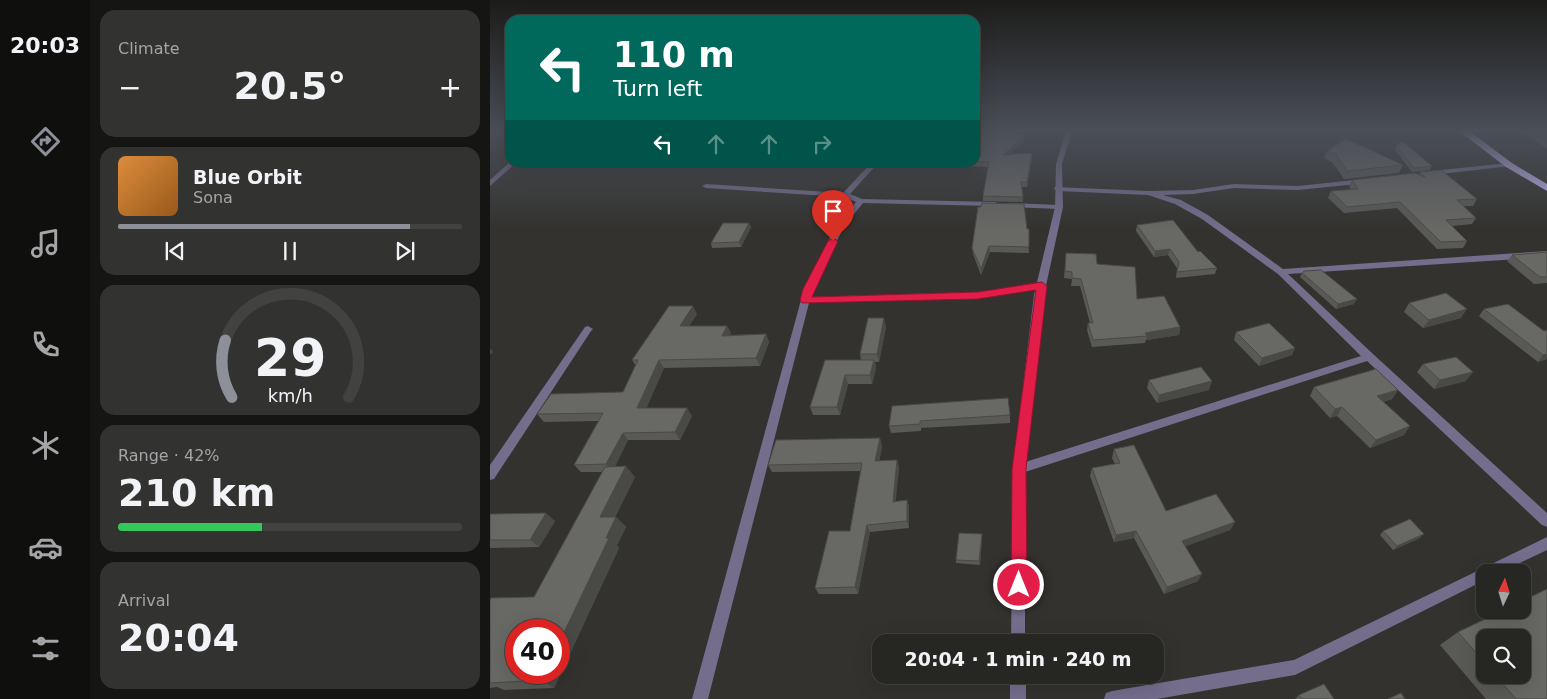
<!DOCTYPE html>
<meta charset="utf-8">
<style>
:root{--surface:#262623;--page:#323230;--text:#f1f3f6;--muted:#a4a5a6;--line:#424341;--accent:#8c9099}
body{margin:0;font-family:"DejaVu Sans",sans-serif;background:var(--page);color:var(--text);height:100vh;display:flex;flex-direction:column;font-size:19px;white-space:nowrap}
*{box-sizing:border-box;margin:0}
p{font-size:16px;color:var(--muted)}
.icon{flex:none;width:28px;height:28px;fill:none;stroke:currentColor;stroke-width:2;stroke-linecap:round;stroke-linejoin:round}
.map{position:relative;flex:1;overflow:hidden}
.drawer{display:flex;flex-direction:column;gap:10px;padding:10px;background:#151513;width:400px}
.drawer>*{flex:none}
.top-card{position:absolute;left:15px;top:15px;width:475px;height:152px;border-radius:15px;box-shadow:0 5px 20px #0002,0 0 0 1px var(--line);background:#00695c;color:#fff;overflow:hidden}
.needle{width:32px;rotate:4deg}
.tools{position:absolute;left:986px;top:564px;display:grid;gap:10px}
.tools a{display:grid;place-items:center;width:55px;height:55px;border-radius:10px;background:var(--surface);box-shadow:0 5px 20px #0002,0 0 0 1px var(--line);font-size:25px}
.speed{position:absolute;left:15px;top:619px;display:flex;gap:10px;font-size:25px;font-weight:700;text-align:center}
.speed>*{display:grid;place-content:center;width:65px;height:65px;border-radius:50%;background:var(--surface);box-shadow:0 5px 20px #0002,0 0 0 1px var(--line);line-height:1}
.speed .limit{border:8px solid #d22;background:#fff;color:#111}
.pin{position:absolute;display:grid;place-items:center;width:42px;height:42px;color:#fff;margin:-51px -21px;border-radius:50% 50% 50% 0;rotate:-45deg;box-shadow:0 0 5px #0007}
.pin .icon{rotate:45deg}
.me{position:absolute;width:55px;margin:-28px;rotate:0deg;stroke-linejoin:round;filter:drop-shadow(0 0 4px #0008)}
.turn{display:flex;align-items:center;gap:18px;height:105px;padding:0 25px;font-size:22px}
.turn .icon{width:65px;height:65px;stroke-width:2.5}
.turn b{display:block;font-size:35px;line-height:42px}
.lanes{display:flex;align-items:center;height:48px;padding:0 25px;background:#0003;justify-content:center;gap:25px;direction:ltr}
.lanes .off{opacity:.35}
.big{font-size:38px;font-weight:700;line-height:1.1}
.drawer .card{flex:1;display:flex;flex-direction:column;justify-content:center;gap:8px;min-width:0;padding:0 18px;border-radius:15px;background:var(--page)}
.drawer .dial{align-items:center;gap:0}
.dial svg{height:130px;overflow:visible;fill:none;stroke:var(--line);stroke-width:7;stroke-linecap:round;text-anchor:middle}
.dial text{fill:var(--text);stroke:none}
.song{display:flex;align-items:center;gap:15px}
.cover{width:60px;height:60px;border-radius:8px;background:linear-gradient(135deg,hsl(30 70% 55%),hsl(30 70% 35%))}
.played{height:5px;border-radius:2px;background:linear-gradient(90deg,var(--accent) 85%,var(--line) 85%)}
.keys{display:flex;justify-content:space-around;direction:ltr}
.heat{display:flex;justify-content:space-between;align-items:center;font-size:28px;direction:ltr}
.charge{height:8px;border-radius:4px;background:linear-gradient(90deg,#34c759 42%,var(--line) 0)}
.trip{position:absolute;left:382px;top:634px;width:292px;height:50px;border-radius:15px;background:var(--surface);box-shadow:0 5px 20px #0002,0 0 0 1px var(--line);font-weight:700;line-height:50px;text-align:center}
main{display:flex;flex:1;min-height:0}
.tab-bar{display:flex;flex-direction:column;width:90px;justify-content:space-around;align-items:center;background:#0f0f0e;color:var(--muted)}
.tab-bar .icon{width:35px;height:35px}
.tab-bar .selected{color:var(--accent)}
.tab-bar b{font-size:22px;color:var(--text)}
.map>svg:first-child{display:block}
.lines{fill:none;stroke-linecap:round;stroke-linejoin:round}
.minor{fill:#746d8c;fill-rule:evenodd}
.tertiary{fill:#746d8c;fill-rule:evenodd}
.trunk{fill:#c2b3f0;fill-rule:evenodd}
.wall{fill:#595956;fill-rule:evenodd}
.shaded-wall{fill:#494946}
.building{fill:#686864;stroke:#494946}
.route{fill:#e11d48;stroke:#92132f}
</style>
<main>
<nav class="tab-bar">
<b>20:03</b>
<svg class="icon selected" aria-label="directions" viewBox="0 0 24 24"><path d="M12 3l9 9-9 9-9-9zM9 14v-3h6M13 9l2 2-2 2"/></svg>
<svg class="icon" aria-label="music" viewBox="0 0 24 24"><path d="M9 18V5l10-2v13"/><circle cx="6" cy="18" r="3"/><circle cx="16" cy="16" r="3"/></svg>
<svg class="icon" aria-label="phone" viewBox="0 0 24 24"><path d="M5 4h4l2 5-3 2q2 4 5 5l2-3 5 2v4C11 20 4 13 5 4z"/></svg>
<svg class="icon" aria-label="climate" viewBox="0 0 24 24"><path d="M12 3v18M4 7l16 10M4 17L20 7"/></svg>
<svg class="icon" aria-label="car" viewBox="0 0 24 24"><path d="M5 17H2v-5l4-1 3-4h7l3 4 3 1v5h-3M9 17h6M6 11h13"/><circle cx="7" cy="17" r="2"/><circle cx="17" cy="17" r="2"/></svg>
<svg class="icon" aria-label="filters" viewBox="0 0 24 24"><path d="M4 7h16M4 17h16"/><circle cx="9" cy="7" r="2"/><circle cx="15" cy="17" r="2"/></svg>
</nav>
<section class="drawer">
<div class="card"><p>Climate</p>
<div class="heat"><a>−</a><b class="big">20.5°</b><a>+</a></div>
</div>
<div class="card">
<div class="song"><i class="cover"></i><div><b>Blue Orbit</b><p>Sona</p></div></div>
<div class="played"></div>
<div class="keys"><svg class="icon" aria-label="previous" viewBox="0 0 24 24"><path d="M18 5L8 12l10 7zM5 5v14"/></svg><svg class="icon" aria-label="pause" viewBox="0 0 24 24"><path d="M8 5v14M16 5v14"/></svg><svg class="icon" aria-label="next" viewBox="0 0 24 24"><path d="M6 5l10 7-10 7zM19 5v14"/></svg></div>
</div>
<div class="card dial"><svg viewBox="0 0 100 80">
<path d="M14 69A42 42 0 1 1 86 69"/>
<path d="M14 69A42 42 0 0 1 10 34" stroke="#8c9099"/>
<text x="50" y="56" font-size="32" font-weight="700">29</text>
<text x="50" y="72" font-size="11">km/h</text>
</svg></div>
<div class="card"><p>Range · 42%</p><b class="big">210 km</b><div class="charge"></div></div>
<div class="card"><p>Arrival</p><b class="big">20:04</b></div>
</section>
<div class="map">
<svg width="1057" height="699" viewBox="0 0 1057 699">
<rect width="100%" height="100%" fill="#33322f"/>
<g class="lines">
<!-- minor -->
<g class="minor">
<path d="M20,162H27L0,186V180Z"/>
<path d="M382,162H389L360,194L372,199L505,202L509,204L505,206L373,203L355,225L322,289L320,297L488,292L552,282L556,285L552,288L488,298L319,303L218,699H202L314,289L347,224L366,202L354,197L216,188L212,186L216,184L353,193Z"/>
<path d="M1019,163L1021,164V166L941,175L937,173L941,171Z"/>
<path d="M874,179L878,181L877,183L808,190L744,188L703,194L673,195L691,200L718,215L793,269L1057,251V257L798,274L883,354L1057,513V527L1052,525L877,361L529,474L525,473L523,469L525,465L529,464L871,356L788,274L712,219L685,204L658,195L568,191L564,189L565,187L659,191L703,190L744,184L808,186Z"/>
<path d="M519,203L569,205L573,207L569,209L522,207L518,205Z"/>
<path d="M98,326L103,329L101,331L4,479L0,480V465L95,327Z"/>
<path d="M1057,537V550L1011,572H995V580L805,675L667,699H614L616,693L622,691L804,660Z"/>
</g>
<!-- tertiary -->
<g class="tertiary">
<path d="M576,131H582L572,164L573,207L554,295L535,469V642H521L523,469L544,295L565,207L566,164Z"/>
<rect x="520" y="675" width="16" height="24"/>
</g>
<!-- trunk -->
<path class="trunk" d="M969,131H979L1022,163L1057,184V191L1016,167Z"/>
</g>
<!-- wall -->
<g class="wall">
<path d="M485,131L530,134L535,140L519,154L542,153V158L537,187H532L533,202L493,201V196L498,167L478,166L477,162H485Z"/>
<path d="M1030,131H1057V148Z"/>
<path d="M906,146L942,166L940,170L922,172L905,150Z"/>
<path d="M837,151L913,165L909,173L854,179L842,162L834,158Z"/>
<path d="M412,162H442L439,167Z"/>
<path d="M930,172L987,199L983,206H973L986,218L982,224L962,226L977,241L973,248L947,249L907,208L854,213L838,198L841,191L861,190L859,186L862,180L929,175Z"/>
<path d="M647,225L708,252L727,268L725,274L686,278L687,268L678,255L664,257L646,231Z"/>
<path d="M261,227L251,247L222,248L221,243Z"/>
<path d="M537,229L539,253L500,252L491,275L483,254L482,248Z"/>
<path d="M1057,252V283L1044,284L1017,261L1022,255Z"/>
<path d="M576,253L607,264L647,299L690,327L689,335L656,340L655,343L602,347L597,330L598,323H600L590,286H581L582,279L574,278Z"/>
<path d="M812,273L864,304L846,309L810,277Z"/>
<path d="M919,303L971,318L933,328L914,312Z"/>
<path d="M994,309L1054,331L1057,359L1048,362L989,316Z"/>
<path d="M207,314L199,326H237L241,333L239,335L276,334L279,342L270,366L174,368L156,408L202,416L190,440H138L125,466L145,477L125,517H126L136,527L127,545L129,548L64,688L14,690L7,687L0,688V600L44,597L112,472H91L84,465L109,421L54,422L47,414L133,392L146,366L142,360Z"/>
<path d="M396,327L389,362H385L386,368L382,384H358L350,415H323L320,407L371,360L370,354Z"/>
<path d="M746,332L805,348L802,355L769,366L744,340Z"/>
<path d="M933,364L976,381L944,389L927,372Z"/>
<path d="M659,380L719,390L667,403L657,388Z"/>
<path d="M824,387L908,390L902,399L893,402L914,435L880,448L847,416L840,418L820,396Z"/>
<path d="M402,406L520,415V423L431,428V431L401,433L399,426Z"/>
<path d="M392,446L389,461L407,460L409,468L405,501L417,500L419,507V528L380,532L368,594H329L325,588L360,531L371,471L282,472L278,465Z"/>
<path d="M624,449L676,511L745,522L740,530L695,546L708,581L674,594L644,538L624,542L600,476L602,468L625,464L622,458Z"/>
<path d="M0,514L65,521L49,547L0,548Z"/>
<path d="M893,531L930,538L903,550L890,535Z"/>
<path d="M492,534V538L490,565L466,563V560Z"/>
<path d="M1057,589V699H996L950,645L968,632L1014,610H1032V601ZM995,638H1032V675H995Z"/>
<path d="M809,695L844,699H805Z"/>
</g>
<!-- shaded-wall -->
<g class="shaded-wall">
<path d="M527,131H533L526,137V133Z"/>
<path d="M535,135V140L513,160V155Z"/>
<path d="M542,153V158L537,187V182Z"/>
<path d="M259,223L261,227L251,247L249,242Z"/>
<path d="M499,246L500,252L491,275V269Z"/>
<path d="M680,249L678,255L664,257L665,251Z"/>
<path d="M867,299L864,304L846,309L848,304Z"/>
<path d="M203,306L207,314L194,333L190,326Z"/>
<path d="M977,309L971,318L933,328L939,320Z"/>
<path d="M394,318L396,327L389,362L387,354Z"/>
<path d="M237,326L241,333L235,343L232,336Z"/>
<path d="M690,327L689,335L656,340L657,336L655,333Z"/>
<path d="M276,334L279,342L270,366L266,358Z"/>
<path d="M0,348L3,352L0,355Z"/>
<path d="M805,348L802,355L769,366L772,358Z"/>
<path d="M1057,354V359L1048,362L1053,355Z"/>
<path d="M169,360L174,368L153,416L147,408Z"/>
<path d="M384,360L386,368L382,384L380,375Z"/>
<path d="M983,372L976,381L944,389L950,380Z"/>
<path d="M355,375L358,384L350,415L347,407Z"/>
<path d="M722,381L719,390L667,403L669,395Z"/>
<path d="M908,390L902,399L882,405L887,396Z"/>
<path d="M852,407L847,416L840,418L845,409Z"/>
<path d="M197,408L202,416L190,440L185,432Z"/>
<path d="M920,426L914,435L880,448L886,440Z"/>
<path d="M133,433L138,440L123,471L116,464Z"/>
<path d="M390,438L392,446L388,469L385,461Z"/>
<path d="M407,460L409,468L405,509L403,502Z"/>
<path d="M136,466L145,477L120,527L110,517Z"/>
<path d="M417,500L419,507V528L417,521Z"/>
<path d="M56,513L65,521L49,547L40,540Z"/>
<path d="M126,517L136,527L127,545L129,548L64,688L51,680L54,672H69V643L116,538Z"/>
<path d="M745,522L740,530L689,549L692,541Z"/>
<path d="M377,525L380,532L368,594L365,587Z"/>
<path d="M646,531L644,538L624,542L626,535Z"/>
<path d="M492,534V538L490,565L489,561Z"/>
<path d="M934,534L930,538L903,550L907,546Z"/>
<path d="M712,574L708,581L674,594L677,587Z"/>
</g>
<!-- building -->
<g class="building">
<path d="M485,131H527L526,133L535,135L513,155L542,153L537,182H531L533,197L493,196L499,162L485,161Z"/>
<path d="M1042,131H1057V140Z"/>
<path d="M856,139L913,165L857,171L846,154L837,151Z"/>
<path d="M912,141L942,166L924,168L906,146Z"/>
<path d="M951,170L987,199L967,200L986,218L956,220L977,241L951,242L910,202L857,207L841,191L868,189L862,180L925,173L935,177L930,172Z"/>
<path d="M492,203L534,204L537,229H539V247L499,246L491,269L482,248L488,207H491Z"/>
<path d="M683,220L708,252L710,251L727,268L687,272L689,262L680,249L665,251L647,225Z"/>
<path d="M233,223H259L249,242L221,243Z"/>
<path d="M1057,252V277H1050L1022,255Z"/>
<path d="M576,253L606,254L607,264L645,267L647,299L674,296L690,327L655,333L657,336L603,340L598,323H603L591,279L582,278V272L575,271Z"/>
<path d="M831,270L867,299L848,304L812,273L814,271Z"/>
<path d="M956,293L977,309L939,320L919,303Z"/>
<path d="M1018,304L1054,331L1057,330V354L1053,355L994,309Z"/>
<path d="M179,306H203L190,326H237L232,336L276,334L266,358L169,360L147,408H197L185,432L133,433L116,464L84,465L113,413L47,414L61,394L133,392L148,360H142Z"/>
<path d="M378,318H394L387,354H370Z"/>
<path d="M779,323L805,348L772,358L746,332Z"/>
<path d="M966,357L983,372L950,380L933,364Z"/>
<path d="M335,360H384L380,375H355L347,407H320Z"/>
<path d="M711,367L722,381L669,395L659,380Z"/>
<path d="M886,369L908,390L887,396L920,426L886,440L852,407L845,409L824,387Z"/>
<path d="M518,398L520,415L430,421V424L399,426L402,406Z"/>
<path d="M390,438L385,461L407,460L403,502L417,500V521L377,525L365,587L325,588L339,531H360L372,463L278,465L286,440Z"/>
<path d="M644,445L676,511L726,494L745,522L692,541L712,574L677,587L646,531L626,535L602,468L630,463L624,449Z"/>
<path d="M136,466L110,517H126L116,538H119L69,643V630H26V672H54L51,680L0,683V600L1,598L44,597L115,467Z"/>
<path d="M56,513L40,540H0V514Z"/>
<path d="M920,519L934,534L907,546L893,531Z"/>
<path d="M469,533L492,534L489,561L466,560Z"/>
<path d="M1057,589V699H1026L1005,675H1032V638H995V663L968,632L1014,610H1032V601Z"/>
<rect x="572" y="637" width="21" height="5"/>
<path d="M834,684L844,699H812L809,695Z"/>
<path d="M911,693L915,699H898Z"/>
</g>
<!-- sky -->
<linearGradient id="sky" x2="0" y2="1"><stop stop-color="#1c1c1a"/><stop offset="0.57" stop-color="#4a4f58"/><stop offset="1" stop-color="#4a4f58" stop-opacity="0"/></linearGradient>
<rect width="1057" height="229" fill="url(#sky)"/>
<!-- route -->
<path class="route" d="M343,238L348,241L322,297L488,292L552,282L557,286L536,469L537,585L534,590L529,592L523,590L521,585L522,469L546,290L488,299L312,303L310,300L313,289L338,241Z"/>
</svg>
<div class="tools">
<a><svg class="needle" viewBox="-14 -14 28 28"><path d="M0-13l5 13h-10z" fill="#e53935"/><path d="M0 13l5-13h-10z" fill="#a4a5a6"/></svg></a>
<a><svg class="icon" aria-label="search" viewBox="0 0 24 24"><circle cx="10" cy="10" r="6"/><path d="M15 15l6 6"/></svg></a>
</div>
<div class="speed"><div class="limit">40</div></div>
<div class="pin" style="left:343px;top:241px;background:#d93025"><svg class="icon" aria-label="arrive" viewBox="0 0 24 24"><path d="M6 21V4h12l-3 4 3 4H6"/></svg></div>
<svg class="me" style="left:529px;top:585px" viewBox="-20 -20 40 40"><circle r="17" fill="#e11d48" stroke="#fff" stroke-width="3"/><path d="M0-11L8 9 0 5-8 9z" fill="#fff"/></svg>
<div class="trip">20:04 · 1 min · 240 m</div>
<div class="top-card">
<div class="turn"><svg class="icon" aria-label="left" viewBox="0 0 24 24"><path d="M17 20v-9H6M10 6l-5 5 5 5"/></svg><div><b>110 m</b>Turn left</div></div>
<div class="lanes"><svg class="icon" aria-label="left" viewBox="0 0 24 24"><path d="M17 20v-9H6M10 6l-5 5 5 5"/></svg><svg class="icon off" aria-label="ahead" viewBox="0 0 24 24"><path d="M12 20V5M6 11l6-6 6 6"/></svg><svg class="icon off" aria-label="ahead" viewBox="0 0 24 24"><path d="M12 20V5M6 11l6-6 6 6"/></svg><svg class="icon off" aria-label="right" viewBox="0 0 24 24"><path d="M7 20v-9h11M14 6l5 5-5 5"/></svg></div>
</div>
</div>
</main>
